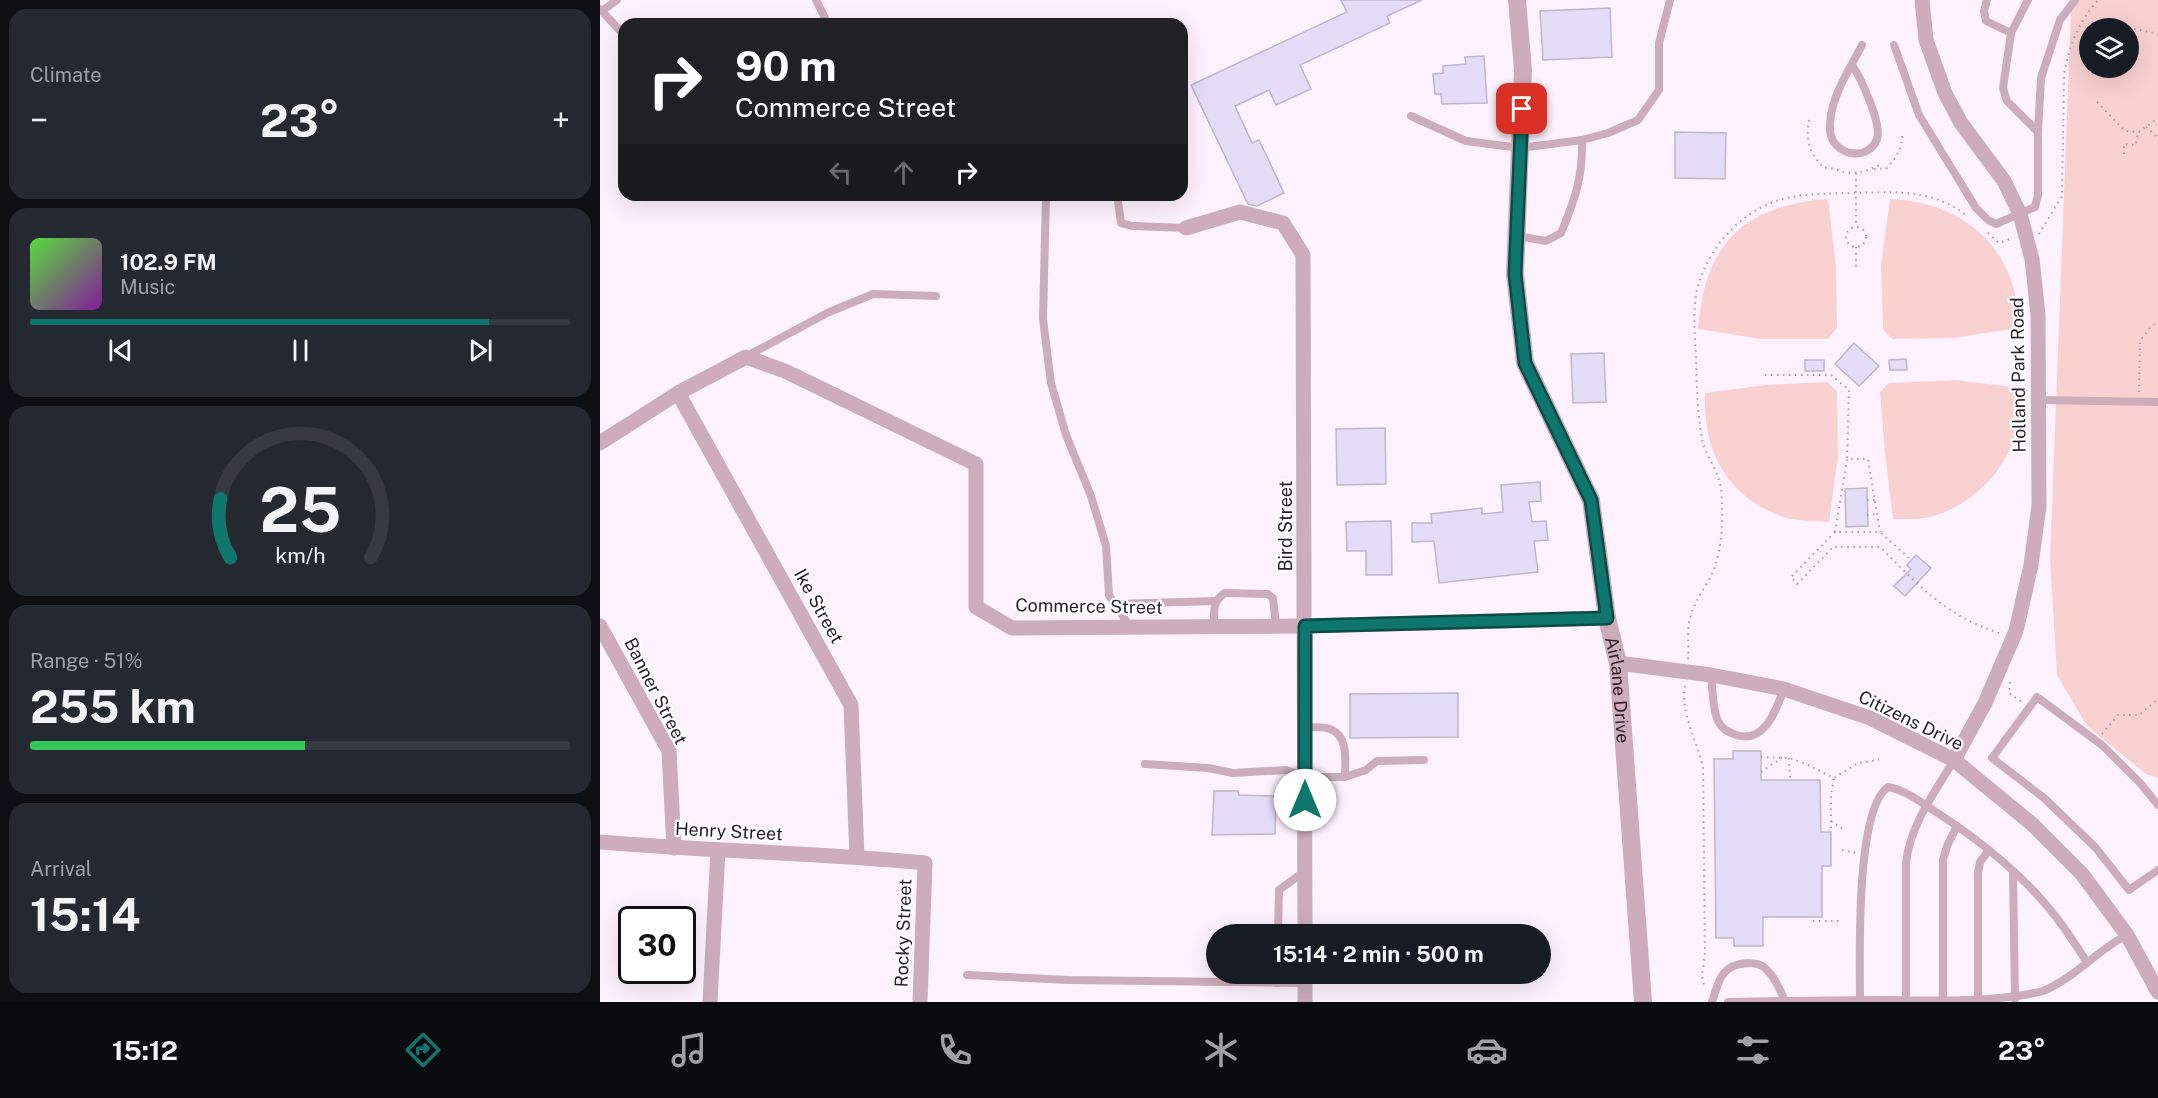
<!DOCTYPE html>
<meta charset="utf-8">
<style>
:root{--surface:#171b24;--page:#242831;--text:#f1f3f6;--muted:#9ea1a6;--line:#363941;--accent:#0f766e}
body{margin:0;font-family:"Public Sans",sans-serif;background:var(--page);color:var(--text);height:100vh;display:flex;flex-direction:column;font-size:22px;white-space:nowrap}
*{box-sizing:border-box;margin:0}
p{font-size:20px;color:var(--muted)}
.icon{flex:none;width:33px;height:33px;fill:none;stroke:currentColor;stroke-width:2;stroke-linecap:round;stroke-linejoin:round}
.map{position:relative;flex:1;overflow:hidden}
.sheet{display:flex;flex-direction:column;gap:9px;padding:9px;background:#0d0f14;width:600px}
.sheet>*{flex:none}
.hud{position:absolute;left:18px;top:18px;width:570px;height:183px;border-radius:18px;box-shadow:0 6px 24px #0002;background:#202124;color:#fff;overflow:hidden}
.buttons{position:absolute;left:1479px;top:18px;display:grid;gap:12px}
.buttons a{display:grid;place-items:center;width:60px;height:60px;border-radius:50%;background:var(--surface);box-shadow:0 6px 24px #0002;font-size:30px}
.speed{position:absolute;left:18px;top:906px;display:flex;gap:12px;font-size:30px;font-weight:700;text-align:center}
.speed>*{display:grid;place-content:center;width:78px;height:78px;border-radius:50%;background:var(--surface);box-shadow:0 6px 24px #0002;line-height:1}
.speed .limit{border:3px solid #111;border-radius:9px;background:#fff;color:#111}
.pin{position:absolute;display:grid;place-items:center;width:51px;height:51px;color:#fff;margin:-26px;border-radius:12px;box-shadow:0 3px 9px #0006}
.me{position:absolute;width:66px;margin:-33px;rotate:0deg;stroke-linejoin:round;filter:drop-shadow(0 0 4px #0008)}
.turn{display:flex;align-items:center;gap:21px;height:126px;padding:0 18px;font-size:27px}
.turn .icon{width:78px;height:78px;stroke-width:2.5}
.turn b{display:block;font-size:42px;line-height:51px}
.lanes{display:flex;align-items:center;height:57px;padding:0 18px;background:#0003;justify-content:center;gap:30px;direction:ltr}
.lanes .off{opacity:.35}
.big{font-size:45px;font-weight:700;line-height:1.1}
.sheet .widget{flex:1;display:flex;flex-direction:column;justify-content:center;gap:9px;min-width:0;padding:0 21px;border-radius:18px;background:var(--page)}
.sheet .dial{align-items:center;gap:0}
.dial svg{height:156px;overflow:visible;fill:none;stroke:var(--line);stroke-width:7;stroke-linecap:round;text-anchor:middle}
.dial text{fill:var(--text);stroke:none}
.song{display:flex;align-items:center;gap:18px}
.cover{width:72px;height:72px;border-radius:9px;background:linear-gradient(135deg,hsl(110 70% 55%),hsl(290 70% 35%))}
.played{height:6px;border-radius:3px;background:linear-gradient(90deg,var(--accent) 85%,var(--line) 85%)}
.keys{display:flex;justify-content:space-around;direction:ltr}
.heat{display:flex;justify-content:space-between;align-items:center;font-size:33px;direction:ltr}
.charge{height:9px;border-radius:4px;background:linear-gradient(90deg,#34c759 51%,var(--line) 0)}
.trip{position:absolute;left:606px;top:924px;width:345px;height:60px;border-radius:30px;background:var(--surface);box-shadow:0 6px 24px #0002;font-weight:700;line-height:60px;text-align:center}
.menu{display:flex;height:96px;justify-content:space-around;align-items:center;background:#090b0e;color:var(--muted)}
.menu .icon{width:42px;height:42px}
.menu .selected{color:var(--accent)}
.menu b{font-size:27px;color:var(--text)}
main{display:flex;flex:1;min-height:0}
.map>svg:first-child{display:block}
.green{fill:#f9d1d1;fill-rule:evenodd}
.building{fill:#e3ddf7;stroke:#bdb7d0;stroke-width:1.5}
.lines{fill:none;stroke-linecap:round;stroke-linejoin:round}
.path{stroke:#a89ea9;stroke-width:2;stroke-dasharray:1.5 4.5;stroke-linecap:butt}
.service{stroke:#cdadbb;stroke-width:8}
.minor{stroke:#cdadbb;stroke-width:15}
.tertiary{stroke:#cdadbb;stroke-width:18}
.route-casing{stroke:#0a4d48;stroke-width:15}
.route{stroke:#0f766e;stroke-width:10}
.labels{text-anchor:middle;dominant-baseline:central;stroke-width:4.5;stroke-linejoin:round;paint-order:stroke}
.street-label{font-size:18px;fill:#261f27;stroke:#fff}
</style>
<main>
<section class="sheet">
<div class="widget"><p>Climate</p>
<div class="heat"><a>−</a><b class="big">23°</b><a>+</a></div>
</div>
<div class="widget">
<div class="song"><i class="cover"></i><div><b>102.9 FM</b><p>Music</p></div></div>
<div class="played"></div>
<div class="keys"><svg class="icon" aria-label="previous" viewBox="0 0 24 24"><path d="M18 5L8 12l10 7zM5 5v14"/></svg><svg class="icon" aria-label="pause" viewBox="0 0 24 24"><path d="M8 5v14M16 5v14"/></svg><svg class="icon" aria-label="next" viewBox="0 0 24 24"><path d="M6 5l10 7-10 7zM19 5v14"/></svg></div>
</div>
<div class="widget dial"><svg viewBox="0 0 100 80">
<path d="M14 69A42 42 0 1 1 86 69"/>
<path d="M14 69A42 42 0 0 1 9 39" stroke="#0f766e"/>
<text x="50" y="56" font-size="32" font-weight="700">25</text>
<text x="50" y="72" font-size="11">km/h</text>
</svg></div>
<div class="widget"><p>Range · 51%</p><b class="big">255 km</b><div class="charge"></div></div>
<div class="widget"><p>Arrival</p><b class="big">15:14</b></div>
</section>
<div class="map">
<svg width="1558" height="1002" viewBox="0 0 1558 1002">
<rect width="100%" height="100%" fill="#fef2ff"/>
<!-- green -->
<g class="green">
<path d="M1479,0H1558V778L1546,774L1487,726L1457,675L1450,558L1471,10ZM1490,28H1528V68H1490Z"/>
<path d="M1228,199L1236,266L1237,328L1228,339H1161L1098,329C1104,244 1144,205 1228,199Z"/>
<path d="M1290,199C1364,201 1421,252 1418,328L1353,338L1292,339L1283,330L1281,265Z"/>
<path d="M1355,380L1421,388C1420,400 1421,413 1418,425C1409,467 1376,503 1334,516C1321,520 1307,519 1293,519L1285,454L1280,392L1289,383Z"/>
<path d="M1227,382L1237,391L1238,456L1229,522C1217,521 1203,521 1191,519C1130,503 1102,453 1105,393L1165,385Z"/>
</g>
<!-- building -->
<g class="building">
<path d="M741,0H822L787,16L790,23L700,65L711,89L676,105L669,90L635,106L652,143L659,140L684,193L657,206L648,204L591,85L747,12Z"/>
<path d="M1010,8L1012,57L943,60L940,11Z"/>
<path d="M884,56L887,103L842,104L841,94H835L833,74L843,73V66L866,64L865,57Z"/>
<path d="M1075,132L1126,133L1125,179L1075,178Z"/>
<path d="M1254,343L1279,366L1259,386L1235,364Z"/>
<path d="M1004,353L1006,402L973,403L971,354Z"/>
<path d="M1306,359L1307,370H1290L1289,360Z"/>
<rect x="1205" y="360" width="19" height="11"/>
<path d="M785,428L786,484L737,485L736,429Z"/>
<path d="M940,482L941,501L929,502L932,522L946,521L948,540L934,541L938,572L839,583L834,541L812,542V523H832L831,514L882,508V514L903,512L901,485Z"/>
<path d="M1267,488L1268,526L1246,527L1245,489Z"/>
<path d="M791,521L792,575H766V551H747L746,522Z"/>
<path d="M1316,555L1331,568L1305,596L1294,586L1311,569L1307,565Z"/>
<path d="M858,693V737L750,738V694Z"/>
<path d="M1133,751H1161V780H1220L1221,832H1231V866H1222V917H1163V946H1134V938H1116L1114,759H1133Z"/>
<path d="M614,791H638L639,795L676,796L675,834L612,835Z"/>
</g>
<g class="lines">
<!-- path -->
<g class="path">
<path d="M1534,29L1556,33L1558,35"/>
<path d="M1497,102L1525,131L1539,132L1558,118"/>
<path d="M1209,120C1205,139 1210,155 1224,168C1234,167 1239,172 1248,173C1260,174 1271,169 1281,164"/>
<path d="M1546,127L1558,138"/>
<path d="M1524,154V144L1536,145L1538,132"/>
<path d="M1274,169L1287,168C1297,157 1303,147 1302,132"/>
<path d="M1256,173V227"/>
<circle cx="1256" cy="237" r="10"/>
<path d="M1388,233L1399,243L1413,238"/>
<path d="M1439,234L1462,196L1464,76C1468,48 1479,21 1498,0"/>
<path d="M1256,247V271"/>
<path d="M1165,375H1231L1249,390L1247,459"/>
<path d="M1539,392L1540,341L1550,328L1558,321"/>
<path d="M1267,500H1276"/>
<path d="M1267,515L1278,514"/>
<path d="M1235,532L1247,459H1268L1280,532"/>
<path d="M1309,558L1280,532H1235L1191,577L1197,584L1233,547H1280C1320,586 1344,615 1399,633"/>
<path d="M1088,659C1089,648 1087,635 1089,623C1092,602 1108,586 1115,566C1121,549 1123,525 1122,507C1122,499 1122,488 1119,480C1115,466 1105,454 1102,439C1097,412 1097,385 1096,358C1095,334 1092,309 1098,286C1110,245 1142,210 1183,199C1202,194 1222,194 1242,193C1286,193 1330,186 1367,216"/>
<path d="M1410,682L1409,693L1422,702"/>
<path d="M1085,686C1080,712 1097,741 1103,767L1105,954L1102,976L1104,986"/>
<path d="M1502,734L1518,715H1539L1558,699"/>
<path d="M1161,757L1189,758L1206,764L1234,778L1258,763L1279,760"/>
<path d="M1189,758L1190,780"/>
<path d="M1161,772L1183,757"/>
<path d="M1231,821L1246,831"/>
<path d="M1231,828V795L1234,778"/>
<path d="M1242,850L1256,853"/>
<path d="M1213,921H1240"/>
</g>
<!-- service -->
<g class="service">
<path d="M216,0L228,24"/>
<path d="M1387,0L1384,11L1386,21L1411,33"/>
<path d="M1428,0L1411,33L1403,88L1407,101L1438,132"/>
<path d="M0,9L24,35"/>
<path d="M2,11L17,0"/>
<path d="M1294,45L1319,115L1376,208L1388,220L1396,224L1435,207L1438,195V132L1441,78L1460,20L1475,0"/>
<path d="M1252,65C1261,78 1282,124 1277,139C1268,163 1232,155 1230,131C1228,100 1249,71 1262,45"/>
<path d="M811,116L866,141L920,148L982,140L1008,133L1038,120L1059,90V43L1070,0"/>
<path d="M446,195L443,319L451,383L466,435L491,496L506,546L509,595L530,627"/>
<path d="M517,195L521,223L532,226L586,228"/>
<path d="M917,236L946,241L961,233C975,199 983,177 982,140"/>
<path d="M147,356L227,313L273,294L336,296"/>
<path d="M1439,400L1558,402"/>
<path d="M515,604L616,601"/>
<path d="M614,626C614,613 612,601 625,593L668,594L673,598L676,626"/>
<path d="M1111,675C1113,689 1112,708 1118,721C1122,729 1128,732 1136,735C1165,744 1176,710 1184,689"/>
<path d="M705,727C712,728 723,726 730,729C749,736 745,761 745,777"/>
<path d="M545,764L608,768L633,773L686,770L706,777H745L766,770L777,761L824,760"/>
<path d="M1558,805L1541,784L1502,745L1437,697L1392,758L1444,798L1495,847L1529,890L1558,870"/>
<path d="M1413,872L1415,999"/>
<path d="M678,934L679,890L705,871"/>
<path d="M367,975L469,980L705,983"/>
<path d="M677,983V974"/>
<path d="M1260,1000C1260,960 1255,810 1288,787C1305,790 1321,802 1336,812C1380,840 1428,879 1459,921C1469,934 1478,949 1487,962"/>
<path d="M1306,1000V863C1310,825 1335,792 1354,760"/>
<path d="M1343,1001V860L1347,846L1357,826"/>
<path d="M1378,1001V873L1380,862L1389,850"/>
<path d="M1112,1002C1119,980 1121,965 1147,963C1153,963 1161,964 1165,968C1175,977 1180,990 1185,1001"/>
<path d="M1128,1002C1181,1001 1235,1000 1288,1000C1335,1001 1401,1002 1443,991C1475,978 1497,950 1527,935"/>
</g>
<!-- minor -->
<g class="minor">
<path d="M1322,0L1326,40L1345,93L1361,123L1404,181L1420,214L1432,259L1438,315L1439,506L1431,565L1416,631L1385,703L1354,760"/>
<path d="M586,228L640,212L683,223L703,255L705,934"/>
<path d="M78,393L251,705L257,857"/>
<path d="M0,443L78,393L146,357L185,371L376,464V607L412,628L705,626L1007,618"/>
<path d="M0,626L69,751L74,848"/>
<path d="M1018,663L1111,675L1184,689L1270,718L1354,760L1432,824L1482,874L1527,935L1558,992"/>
<path d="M0,842C108,851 217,853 325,863L320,1002"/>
<path d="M705,974V1002"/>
<path d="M110,1002L118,850"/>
</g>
<!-- tertiary -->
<path class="tertiary" id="s1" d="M917,0L923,70L915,274L925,363L991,500L1007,618L1018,663L1043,1002"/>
</g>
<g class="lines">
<defs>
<path id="route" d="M705,800V626L1007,618L991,500L925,363L915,274L922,109"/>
</defs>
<!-- route casing -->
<use href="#route" class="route-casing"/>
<!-- route -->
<use href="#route" class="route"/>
</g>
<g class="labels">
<!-- street labels -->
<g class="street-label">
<text transform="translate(1418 375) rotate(-91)">Holland Park Road</text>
<text transform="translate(685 526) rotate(-90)">Bird Street</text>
<text transform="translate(219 606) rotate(61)">Ike Street</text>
<text transform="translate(489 606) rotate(1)">Commerce Street</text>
<text transform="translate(56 691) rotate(63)">Banner Street</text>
<text stroke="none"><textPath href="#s1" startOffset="708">Airlane Drive</textPath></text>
<text transform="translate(1311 720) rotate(26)">Citizens Drive</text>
<text transform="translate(129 831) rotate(3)">Henry Street</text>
<text transform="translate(303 933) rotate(-88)">Rocky Street</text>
</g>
</g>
</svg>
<div class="buttons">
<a><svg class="icon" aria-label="layers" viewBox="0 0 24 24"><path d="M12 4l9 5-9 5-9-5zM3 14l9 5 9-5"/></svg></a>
</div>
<div class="speed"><div class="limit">30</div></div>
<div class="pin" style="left:922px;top:109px;background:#d93025"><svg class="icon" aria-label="arrive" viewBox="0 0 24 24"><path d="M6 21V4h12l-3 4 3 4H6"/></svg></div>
<svg class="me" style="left:705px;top:800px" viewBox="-20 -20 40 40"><circle r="19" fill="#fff"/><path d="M0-13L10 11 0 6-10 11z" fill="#0f766e"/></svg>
<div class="trip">15:14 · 2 min · 500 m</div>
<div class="hud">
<div class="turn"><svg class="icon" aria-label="right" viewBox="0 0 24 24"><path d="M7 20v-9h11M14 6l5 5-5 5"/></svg><div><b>90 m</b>Commerce Street</div></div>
<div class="lanes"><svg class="icon off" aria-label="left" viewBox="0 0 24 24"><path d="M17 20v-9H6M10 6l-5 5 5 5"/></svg><svg class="icon off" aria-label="ahead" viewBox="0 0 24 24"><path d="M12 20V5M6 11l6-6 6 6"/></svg><svg class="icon" aria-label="right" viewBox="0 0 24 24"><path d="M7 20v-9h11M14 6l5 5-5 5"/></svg></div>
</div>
</div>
</main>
<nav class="menu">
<b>15:12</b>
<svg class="icon selected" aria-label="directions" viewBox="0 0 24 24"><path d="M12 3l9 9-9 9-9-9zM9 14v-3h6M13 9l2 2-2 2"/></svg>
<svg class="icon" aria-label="music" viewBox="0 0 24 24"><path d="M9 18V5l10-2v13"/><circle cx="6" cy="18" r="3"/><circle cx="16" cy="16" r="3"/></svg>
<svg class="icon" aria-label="phone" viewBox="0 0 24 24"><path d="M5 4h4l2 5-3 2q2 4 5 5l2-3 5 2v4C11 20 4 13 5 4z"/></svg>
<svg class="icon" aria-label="climate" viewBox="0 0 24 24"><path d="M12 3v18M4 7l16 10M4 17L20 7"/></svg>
<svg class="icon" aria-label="car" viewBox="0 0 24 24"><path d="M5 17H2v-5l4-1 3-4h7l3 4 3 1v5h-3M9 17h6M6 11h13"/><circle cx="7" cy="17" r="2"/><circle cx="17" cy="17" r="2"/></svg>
<svg class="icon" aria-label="filters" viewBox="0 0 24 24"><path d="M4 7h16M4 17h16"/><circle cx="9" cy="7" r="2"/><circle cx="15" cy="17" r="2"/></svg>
<b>23°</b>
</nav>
